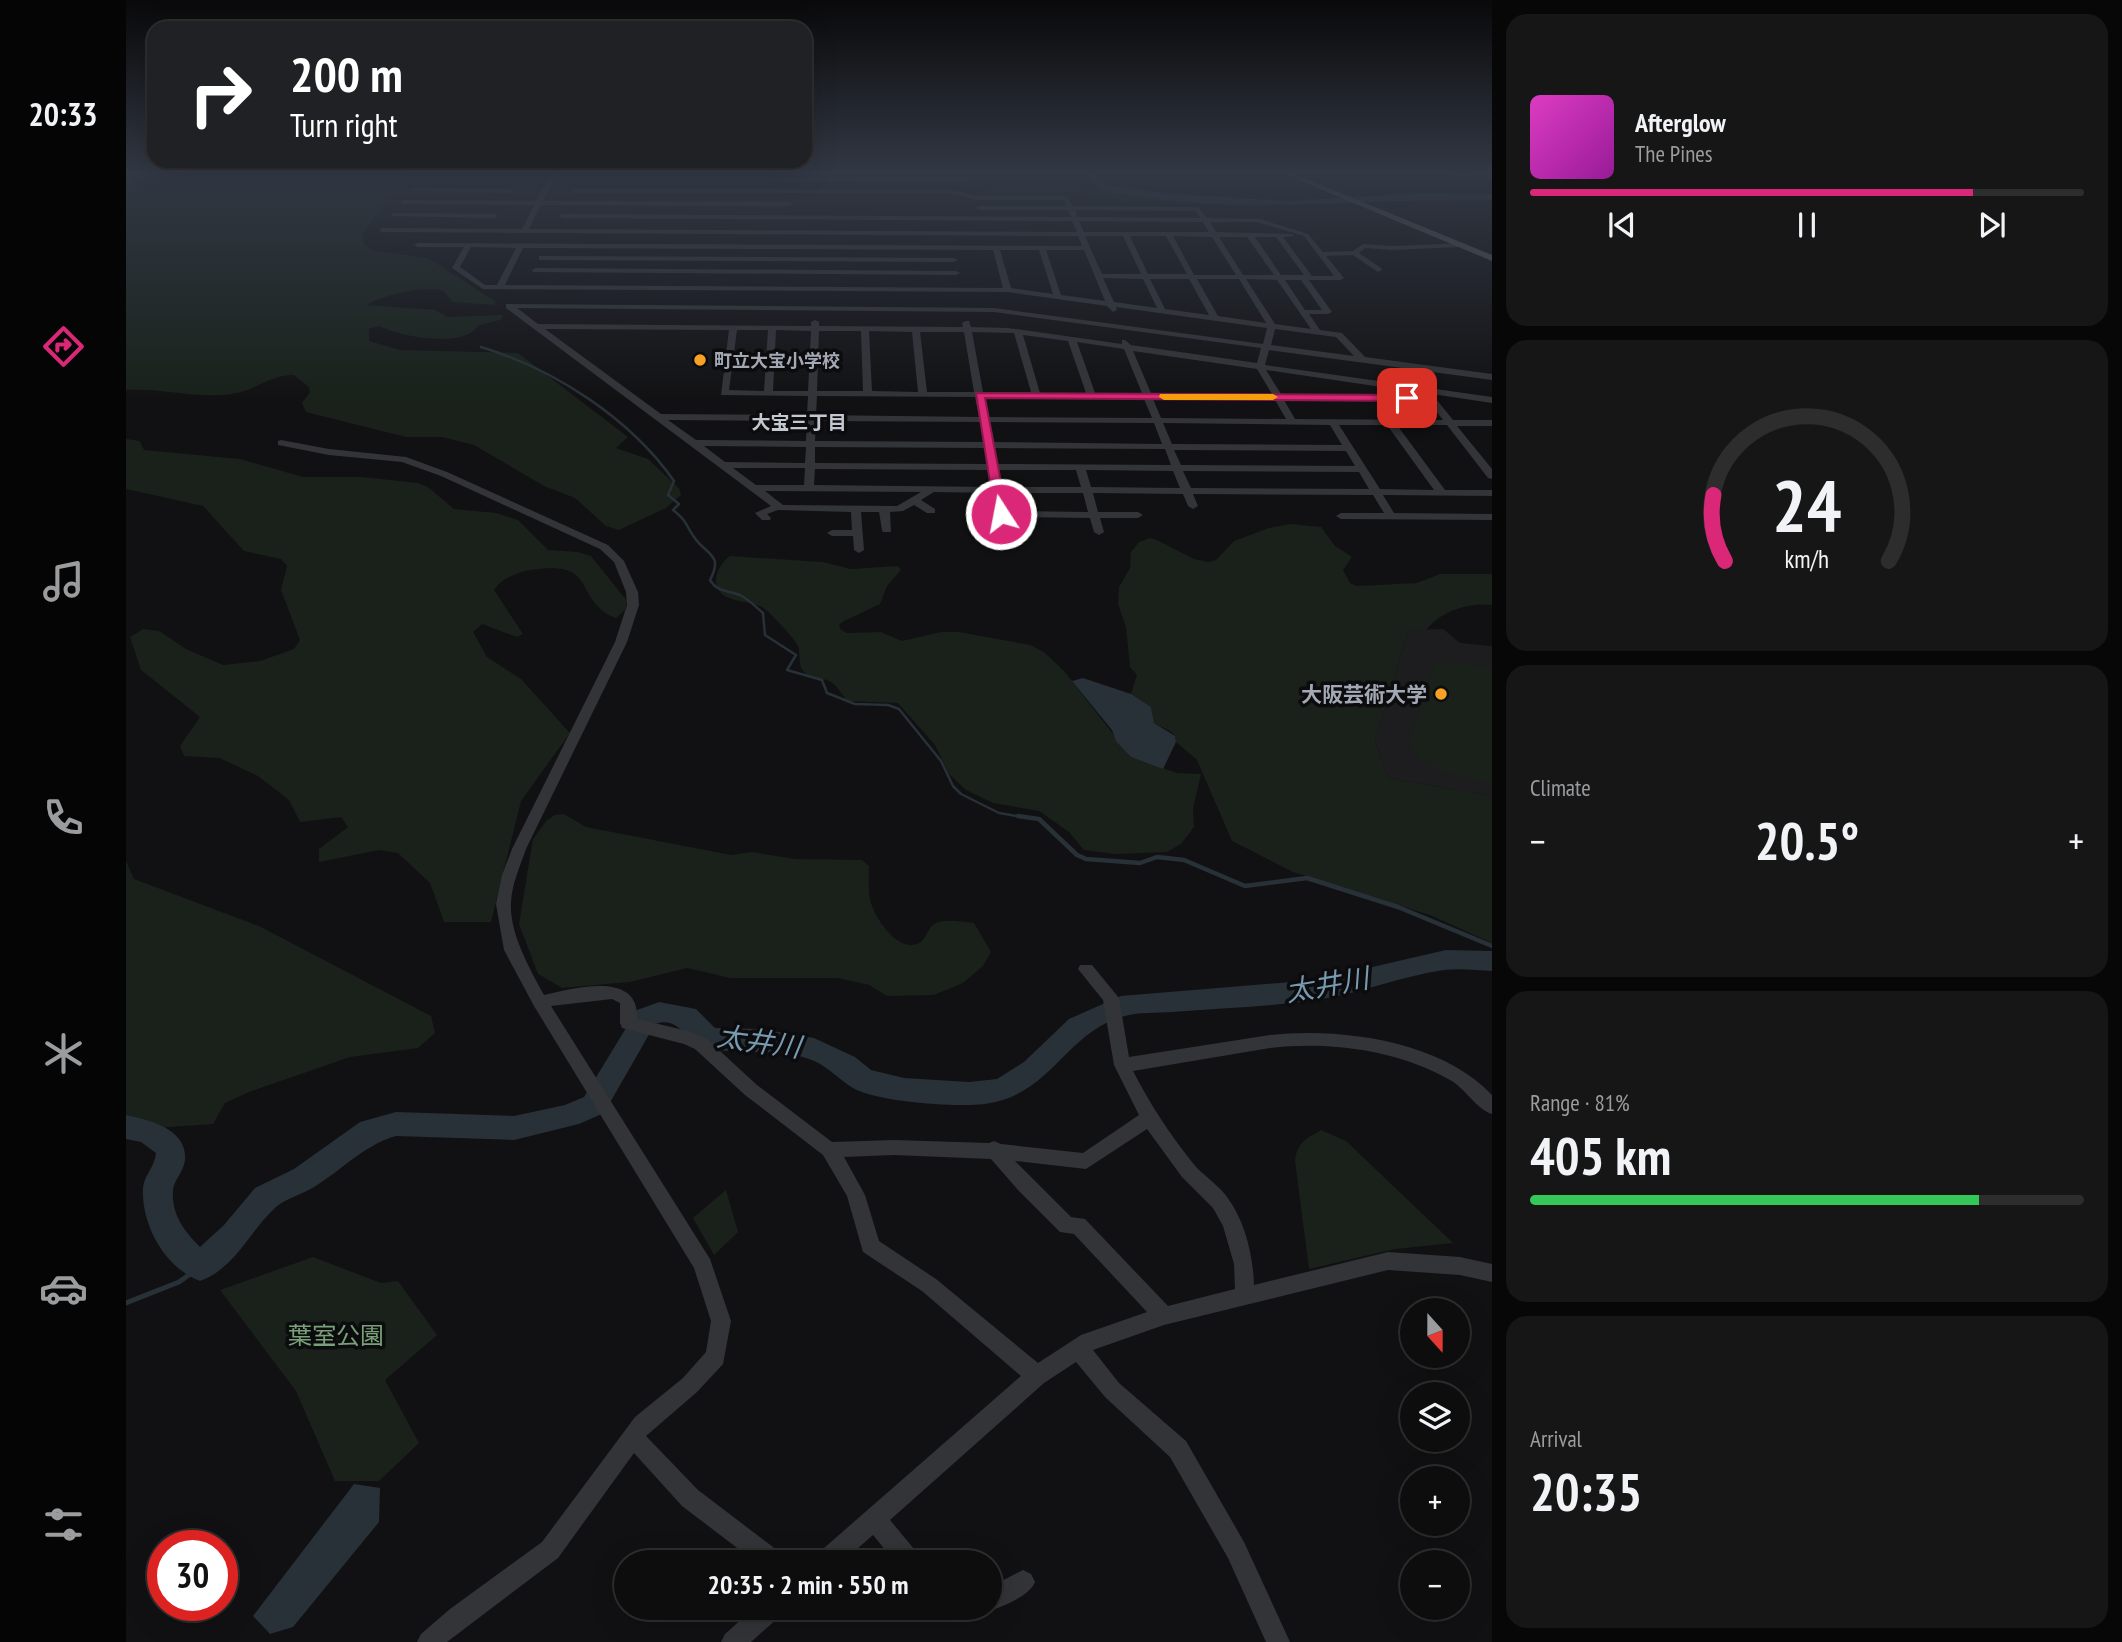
<!DOCTYPE html>
<meta charset="utf-8">
<style>
:root{--surface:#0d0d0e;--page:#161617;--text:#f1f3f6;--muted:#9a9c9e;--line:#2d2d2e;--accent:#db2777}
body{margin:0;font-family:"PT Sans Narrow","Noto Sans JP",sans-serif;background:var(--page);color:var(--text);height:100vh;display:flex;flex-direction:column;font-size:26px;white-space:nowrap}
*{box-sizing:border-box;margin:0}
p{font-size:23px;color:var(--muted)}
.icon{flex:none;width:38px;height:38px;fill:none;stroke:currentColor;stroke-width:2;stroke-linecap:round;stroke-linejoin:round}
.map{position:relative;flex:1;overflow:hidden}
.drawer{display:flex;flex-direction:column;gap:14px;padding:14px;background:#070708;width:630px}
.drawer>*{flex:none}
.hud{position:absolute;left:21px;top:21px;width:665px;height:147px;border-radius:21px;box-shadow:0 7px 28px #0002,0 0 0 2px var(--line);background:#202124;color:#fff;overflow:hidden}
.needle{width:46px;rotate:159deg}
.controls{position:absolute;left:1274px;top:1298px;display:grid;gap:14px}
.controls a{display:grid;place-items:center;width:70px;height:70px;border-radius:50%;background:var(--surface);box-shadow:0 7px 28px #0002,0 0 0 2px var(--line);font-size:35px}
.speed{position:absolute;left:21px;top:1530px;display:flex;gap:14px;font-size:35px;font-weight:700;text-align:center}
.speed>*{display:grid;place-content:center;width:91px;height:91px;border-radius:50%;background:var(--surface);box-shadow:0 7px 28px #0002,0 0 0 2px var(--line);line-height:1}
.speed .limit{border:10px solid #d22;background:#fff;color:#111}
.pin{position:absolute;display:grid;place-items:center;width:60px;height:60px;color:#fff;margin:-30px;border-radius:14px;box-shadow:0 4px 10px #0006}
.me{position:absolute;width:77px;margin:-38px;rotate:349deg;stroke-linejoin:round;filter:drop-shadow(0 0 5px #0008)}
.turn{display:flex;align-items:center;gap:24px;height:147px;padding:0 28px;font-size:32px}
.turn .icon{width:91px;height:91px;stroke-width:2.5}
.turn b{display:block;font-size:49px;line-height:60px}
.big{font-size:52px;font-weight:600;line-height:1.1}
.drawer .card{flex:1;display:flex;flex-direction:column;justify-content:center;gap:10px;min-width:0;padding:0 24px;border-radius:21px;background:var(--page)}
.drawer .dial{align-items:center;gap:0}
.dial svg{height:182px;overflow:visible;fill:none;stroke:var(--line);stroke-width:7;stroke-linecap:round;text-anchor:middle}
.dial text{fill:var(--text);stroke:none}
.song{display:flex;align-items:center;gap:21px}
.cover{width:84px;height:84px;border-radius:10px;background:linear-gradient(135deg,hsl(310 70% 55%),hsl(300 70% 35%))}
.played{height:7px;border-radius:4px;background:linear-gradient(90deg,var(--accent) 80%,var(--line) 80%)}
.keys{display:flex;justify-content:space-around;direction:ltr}
.heat{display:flex;justify-content:space-between;align-items:center;font-size:38px;direction:ltr}
.charge{height:10px;border-radius:5px;background:linear-gradient(90deg,#34c759 81%,var(--line) 0)}
.trip{position:absolute;left:488px;top:1550px;width:388px;height:70px;border-radius:35px;background:var(--surface);box-shadow:0 7px 28px #0002,0 0 0 2px var(--line);font-weight:600;line-height:70px;text-align:center}
main{display:flex;flex:1;min-height:0}
.dock{display:flex;flex-direction:column;width:126px;justify-content:space-around;align-items:center;background:#050506;color:var(--muted)}
.dock .icon{width:49px;height:49px}
.dock .current{color:var(--accent)}
.dock b{font-size:32px;color:var(--text)}
.map>svg:first-child{display:block}
.built{fill:#1d1d20}
.green{fill:#19211a}
.water{fill:#273137}
.lines{fill:none;stroke-linecap:round;stroke-linejoin:round}
.stream-far2{stroke:#273137;stroke-width:2.5}
.stream-far1{stroke:#273137;stroke-width:4.5}
.stream{stroke:#273137;stroke-width:5}
.river{fill:#273137;fill-rule:evenodd}
.minor{fill:#323438;fill-rule:evenodd}
.major{fill:#4e5157;fill-rule:evenodd}
.route{fill:#db2777;stroke:#8e194d;stroke-width:2}
.slow{fill:#f59e0b}
.poi-dot{fill:#f8a125;stroke:#0c0c0e;stroke-width:2.5}
.labels{text-anchor:middle;dominant-baseline:central;stroke-width:7;stroke-linejoin:round;paint-order:stroke}
.far-poi-label{font-size:18px;font-weight:bold;fill:#a2a9b4;stroke:#0c0c0e;text-anchor:start}
.far-neighbourhood-label{font-size:19px;font-weight:bold;fill:#c3c8d0;stroke:#0c0c0e}
.poi-label{font-size:21px;font-weight:bold;fill:#a2a9b4;stroke:#0c0c0e;text-anchor:end}
.near-park-label{font-size:24px;fill:#79a078;stroke:#0c0c0e}
.near-water-label{font-size:28px;font-style:italic;fill:#779ab1;stroke:#0c0c0e}
</style>
<main>
<nav class="dock">
<b>20:33</b>
<svg class="icon current" aria-label="directions" viewBox="0 0 24 24"><path d="M12 3l9 9-9 9-9-9zM9 14v-3h6M13 9l2 2-2 2"/></svg>
<svg class="icon" aria-label="music" viewBox="0 0 24 24"><path d="M9 18V5l10-2v13"/><circle cx="6" cy="18" r="3"/><circle cx="16" cy="16" r="3"/></svg>
<svg class="icon" aria-label="phone" viewBox="0 0 24 24"><path d="M5 4h4l2 5-3 2q2 4 5 5l2-3 5 2v4C11 20 4 13 5 4z"/></svg>
<svg class="icon" aria-label="climate" viewBox="0 0 24 24"><path d="M12 3v18M4 7l16 10M4 17L20 7"/></svg>
<svg class="icon" aria-label="car" viewBox="0 0 24 24"><path d="M5 17H2v-5l4-1 3-4h7l3 4 3 1v5h-3M9 17h6M6 11h13"/><circle cx="7" cy="17" r="2"/><circle cx="17" cy="17" r="2"/></svg>
<svg class="icon" aria-label="filters" viewBox="0 0 24 24"><path d="M4 7h16M4 17h16"/><circle cx="9" cy="7" r="2"/><circle cx="15" cy="17" r="2"/></svg>
</nav>
<div class="map">
<svg width="1366" height="1642" viewBox="0 0 1366 1642">
<rect width="100%" height="100%" fill="#111113"/>
<!-- built -->
<path class="built" d="M1317,629L1334,643L1366,646V796L1262,778L1249,741L1282,630Z"/>
<!-- green -->
<g class="green">
<path d="M0,171H284L236,234L239,245L249,251L302,258L370,302L367,305L327,302L316,290C291,287 262,294 240,305L309,310L321,317L377,315L374,320L353,325C339,349 275,337 253,326L243,329V341L274,350L392,353L502,437L490,448L522,459L553,488L555,495L540,508L493,530L480,526L449,498L418,486L348,445L316,437H280L180,412L176,403L184,392L183,387L168,375C143,375 129,391 105,394C71,399 35,388 0,390Z"/>
<path d="M768,171H901L992,193L1140,204L1143,208L993,200L941,192L919,195L863,196L854,185L843,179Z"/>
<path d="M0,439L14,441L18,450L114,459L177,477H236L292,483L302,487L328,509L370,513L392,520L422,550L452,552L465,556L501,601L499,610L490,618C445,600 475,559 404,570C391,572 375,579 368,590L397,634L391,637L356,624L347,632L361,657L395,679L444,733L395,801L365,922H318L304,883L272,853L253,850L193,862V849L222,827L215,817L174,822L163,800L132,776L93,758L58,756L54,746L74,717L15,670L4,637L17,629L33,631L60,649L97,665L134,661L168,649L174,640L155,590L161,566L155,559L118,551L77,506L0,489Z"/>
<path d="M1164,524L1195,527L1209,546L1226,557L1217,570L1224,583L1231,586L1291,583L1314,574H1366V605C1343,602 1315,611 1300,630H1282L1249,741L1262,778L1366,796V943L1304,915L1167,872L1106,841L1071,760L1050,742L1049,736L1044,731L1028,723L1025,707L1005,694L1011,675L1004,667L1000,627L992,604L993,587L1004,568L1005,552L1013,542L1024,538L1031,540L1068,559L1083,562L1090,560L1108,541L1143,528Z"/>
<path d="M604,556L696,562L725,569L772,566L775,570L761,586L754,604L718,621L713,625L715,630L721,633L755,632L776,641L815,632H833L904,645L918,652L938,671L1005,757L1051,773L1075,774L1067,808L1068,827L1055,844L1041,852L989,854L958,850L943,832L913,811L867,803L840,790L823,774L809,745L772,703L721,701C716,694 710,684 703,681C695,677 684,679 678,672C671,664 675,655 672,646C670,640 642,610 636,607C624,601 598,602 592,589C586,577 595,562 604,556Z"/>
<path d="M1315,662L1366,667V782C1338,779 1291,771 1284,739L1309,663Z"/>
<path d="M438,814L460,827L605,855L626,852L669,859L736,860L743,866C743,876 742,888 744,899C747,916 771,952 791,944C799,941 800,933 805,927C814,917 835,922 848,923L865,952L857,966L837,983L808,995L761,996L743,985L712,978H604L561,968L504,982L436,988L412,974L393,924L407,839L421,820L429,815Z"/>
<path d="M0,861L8,879L135,927L305,1016L309,1033L292,1048L224,1057L123,1092L99,1103L87,1124L0,1130Z"/>
<path d="M1195,1130L1220,1141L1327,1243L1269,1249L1183,1269L1169,1161C1171,1143 1179,1139 1195,1130Z"/>
<path d="M600,1190L612,1232L588,1255L567,1218Z"/>
<path d="M187,1257L255,1283L272,1281L311,1335L259,1380L293,1443L253,1481H209L170,1391L94,1290Z"/>
</g>
<!-- water -->
<g class="water">
<path d="M957,678L1005,694L1025,707L1028,723L1049,736L1050,742L1037,769L1005,757L990,741L986,730L946,681Z"/>
<path d="M228,1484L254,1488L253,1522L167,1627L144,1634L127,1616Z"/>
</g>
<g class="lines">
<!-- stream-far2 -->
<path class="stream-far2" d="M355,347C428,369 504,418 548,481L542,495L553,504L547,510C563,523 558,523 568,537C580,555 598,554 584,580C592,593 602,590 614,595C622,599 630,607 637,613L639,635L670,655L661,670L696,680L701,693L729,704L762,705L773,709L815,761L827,786L835,794L873,813L903,818"/>
<!-- stream-far1 -->
<path class="stream-far1" d="M892,816L913,819L951,855L960,859L1014,863L1031,857L1058,860L1119,886L1181,878L1272,907L1366,946"/>
<!-- stream -->
<path class="stream" d="M0,1303L53,1282L74,1267"/>
<!-- river -->
<g class="river">
<path d="M961,171H971L977,182L983,185L1036,193L1164,201L1292,193L1366,194V200C1236,198 1105,218 976,190L969,186Z"/>
<path d="M1320,950L1366,951V971C1351,970 1333,968 1318,970C1275,976 1233,994 1189,1000C1142,1007 1094,1008 1046,1012C1031,1013 1013,1012 999,1016C934,1033 925,1105 842,1105C816,1106 750,1101 727,1088C712,1079 701,1065 683,1059C650,1047 609,1056 578,1047C559,1042 554,1015 529,1024L478,1113L453,1124L388,1140L270,1136C238,1145 216,1170 188,1187C177,1194 161,1198 150,1207C124,1230 110,1268 74,1281C39,1268 15,1225 17,1188C18,1175 29,1167 30,1153L15,1142L0,1139V1115C23,1120 62,1129 59,1160C58,1171 48,1180 47,1190C45,1214 58,1231 74,1247L98,1225L129,1188L168,1169L234,1122L270,1112L388,1116L439,1105L458,1097L511,1010L533,1002L570,1009L589,1028L634,1029L688,1038L729,1057L745,1070L778,1078L843,1082L871,1079L898,1062L943,1019L995,996L1190,980Z"/>
</g>
<!-- minor -->
<g class="minor">
<path d="M426,171H432L417,201L664,202L667,204L664,206L415,205L403,229L951,232L946,221L436,218L433,216L436,214L945,217L942,210H853L850,208L853,206H940L938,200H850L823,193H448L445,191L448,189H823L850,196H940L947,206L1072,207L1081,218L1134,219L1182,234L1197,252L1227,251L1237,244L1266,246L1337,243L1334,247L1266,250L1239,248L1233,253L1255,268L1256,270L1252,272L1227,255L1200,256L1218,278L1214,280H1183L1206,312L1202,314H1183L1194,330L1216,333L1239,357L1366,374V380L1143,350L1139,365L1366,397V403L1306,394L1327,420H1366V426H1331L1366,469V479L1362,478L1321,425H1271L1319,490H1366V496L1257,495L1268,513L1366,514V520L1215,519L1210,516L1215,513H1258L1247,495L1067,494L1072,506L1067,509L1062,506L1057,494L967,493L972,512H1012L1017,515L1012,518H974L978,532L973,535L968,532L964,518L881,517L876,521L871,518L866,493L808,492L795,500L809,509V513H801L788,505L777,511L764,512L765,532H757L756,530L753,512H735L738,550L733,553L728,550L727,536H706L701,533L706,530H726L725,512L652,510L641,514L645,518L644,520H636L629,513L645,506L380,308V304L868,308L1137,344L1141,328L990,307L991,310L987,312L981,306L882,292L357,289L326,268L338,247H292L288,245L292,243L956,246L952,236L256,232L253,230L256,228L396,229L408,205L277,204L274,202L277,200L410,201ZM949,210L1070,211L1074,218L951,217ZM953,221L1077,222L1083,232H958ZM1084,222H1131L1178,236L1208,276H1186L1157,237L1167,236V234L1090,232ZM959,236H997L1015,274H976ZM1004,236H1040L1061,274H1022ZM1047,236L1086,237L1110,275H1068ZM1093,237H1121L1148,275H1117ZM1129,237H1150L1178,275H1155ZM345,247L390,248L371,285H359L334,267ZM397,248L867,250L877,288L379,285ZM874,250H913L927,294L885,288ZM920,250H958L979,301L935,295ZM977,278L1017,279L1031,308L988,302ZM1024,279H1063L1083,315L1039,309ZM1071,279H1113L1140,323L1092,316ZM1120,279L1151,280L1185,329L1149,324ZM1159,280H1175L1196,310H1179ZM391,308L868,312L1135,348L1131,363L1005,345L999,340H996V344L882,328L845,327L843,321H840L836,323L837,327L693,326V322L689,320L685,322V326L412,324ZM419,329L603,330L595,395L682,396L681,415L535,414ZM1149,329L1210,337L1228,356L1145,345ZM611,330H642L638,391L603,390ZM650,330L685,331L682,391H647ZM693,331H735L737,391H691ZM743,331L786,332L792,392L746,391ZM794,332H838L848,392H801ZM846,332L888,333L905,392H857ZM897,335L942,341L960,393H914ZM951,342L998,349L1016,393H969ZM1007,351L1131,369L1146,394L1025,393ZM1140,370L1296,393L1298,395L1155,394ZM691,396L849,397L853,417L690,415ZM858,398L1018,399L1026,418L862,417ZM1027,399L1149,400L1160,419L1035,418ZM1158,400L1302,401L1317,420L1169,419ZM542,420L681,421L680,441L570,440ZM690,421L854,422L857,442L689,441ZM863,422L1028,423L1036,444L867,442ZM1037,423L1204,425L1216,445L1046,444ZM1213,425H1261L1308,490L1254,489ZM578,446L680,447L679,463L599,462ZM689,447L858,448L861,464L689,463ZM868,448L1039,449L1045,465L871,464ZM1048,450L1220,451L1229,466L1055,465ZM607,468H679L678,485H630ZM689,469L862,470L865,487L688,485ZM872,470H950L955,487H875ZM960,470L1047,471L1054,488L965,487ZM1057,471L1233,472L1243,489L1065,488ZM639,491L795,492L771,506L657,505ZM876,493H957L962,512L880,511Z"/>
<path d="M1289,171L1366,175V179L1292,173Z"/>
<path d="M295,176L390,177L393,179L390,181L293,179Z"/>
<path d="M454,177L842,178L845,180L842,182L452,180Z"/>
<path d="M286,188L383,189L386,191L383,193L284,191Z"/>
<path d="M267,213L369,214L372,216L369,218L265,216Z"/>
<path d="M416,256L828,258L832,260L828,262L413,260V256Z"/>
<path d="M410,268L830,271L834,273L830,275L407,272L406,270Z"/>
<path d="M155,440L203,449L280,457L321,472L482,545L498,561L512,592L513,605L501,642L400,849C394,866 386,884 385,902C383,933 404,969 418,995C448,988 514,970 511,1019L562,1031L581,1039L631,1085L706,1142L768,1140L863,1143L868,1141L875,1144L957,1153L1013,1115L988,1065L977,1000L952,969L954,965H966L993,998L1003,1057L1144,1035C1215,1027 1316,1041 1366,1095V1114C1350,1109 1340,1089 1324,1080C1272,1050 1203,1041 1144,1048L1007,1071C1024,1104 1043,1133 1066,1162C1076,1175 1092,1184 1101,1197C1119,1221 1127,1255 1128,1285L1262,1252L1334,1257L1366,1264V1282L1334,1275L1262,1270L1038,1325L967,1350L993,1383L1060,1441L1118,1542L1164,1642H1140L1102,1558L1044,1457L979,1397L950,1362L918,1383L764,1520L793,1555L796,1563H770L747,1535L715,1563H687L690,1555L895,1376L796,1291L737,1252L721,1196L697,1155L619,1095L569,1049L558,1044L496,1028L494,1023V1003L486,999L425,1006L584,1259L605,1321L597,1364L571,1392L520,1436L572,1490L647,1547L650,1555L647,1563H631L556,1506L508,1453L432,1558L321,1642H291L295,1634L324,1609L416,1542L509,1417L557,1378L580,1352L585,1321L568,1268L408,1006L378,950L370,904L376,875L386,849L489,642L501,605L500,592L488,562L474,549L315,476L276,462L203,455L152,445V441ZM1021,1129L1056,1177L1087,1208L1097,1226L1108,1264L1109,1289L1042,1306L959,1219L945,1217L889,1161L960,1169ZM768,1155L865,1159L892,1190L934,1232L948,1234L1021,1312L955,1335L912,1363L810,1279L753,1241L739,1195L718,1157Z"/>
<path d="M897,1570L905,1574L909,1582C903,1596 881,1604 867,1610L864,1608V1584L868,1585Z"/>
<path d="M628,1608H658L654,1616L625,1642H595L599,1634Z"/>
</g>
<!-- major -->
<path class="major" d="M1151,171H1161L1366,255V261Z"/>
</g>
<!-- sky -->
<linearGradient id="sky" x2="0" y2="1"><stop stop-color="#09090a"/><stop offset="0.43" stop-color="#323844"/><stop offset="1" stop-color="#323844" stop-opacity="0"/></linearGradient>
<rect width="1366" height="401" fill="url(#sky)"/>
<!-- route -->
<path class="route" d="M850,393L1281,395L1286,398L1281,401L859,398L881,514L875,517L869,514Z"/>
<!-- slow -->
<path class="slow" d="M1034,394H1147L1152,397L1147,400H1038L1033,397Z"/>
<!-- markers -->
<g class="poi-dot">
<circle cx="574" cy="360" r="7"/>
<circle cx="1315" cy="694" r="7"/>
</g>
<g class="labels">
<!-- far-poi labels -->
<g class="far-poi-label">
<text x="588" y="360">町立大宝小学校</text>
</g>
<!-- far-neighbourhood labels -->
<g class="far-neighbourhood-label">
<text x="673" y="422">大宝三丁目</text>
</g>
<!-- poi labels -->
<g class="poi-label">
<text x="1301" y="694">大阪芸術大学</text>
</g>
<!-- near-park labels -->
<g class="near-park-label">
<text x="210" y="1335">葉室公園</text>
</g>
<!-- near-water labels -->
<g class="near-water-label">
<text transform="translate(1201 984) rotate(-10)">太井川</text>
<text transform="translate(633 1041) rotate(8)">太井川</text>
</g>
</g>
</svg>
<div class="controls">
<a><svg class="needle" viewBox="-14 -14 28 28"><path d="M0-13l5 13h-10z" fill="#e53935"/><path d="M0 13l5-13h-10z" fill="#9a9c9e"/></svg></a>
<a><svg class="icon" aria-label="layers" viewBox="0 0 24 24"><path d="M12 4l9 5-9 5-9-5zM3 14l9 5 9-5"/></svg></a>
<a>+</a>
<a>−</a>
</div>
<div class="speed"><div class="limit">30</div></div>
<div class="pin" style="left:1281px;top:398px;background:#d93025"><svg class="icon" aria-label="arrive" viewBox="0 0 24 24"><path d="M6 21V4h12l-3 4 3 4H6"/></svg></div>
<svg class="me" style="left:875px;top:514px" viewBox="-20 -20 40 40"><circle r="17" fill="#db2777" stroke="#fff" stroke-width="3"/><path d="M0-11L8 9 0 5-8 9z" fill="#fff"/></svg>
<div class="trip">20:35 · 2 min · 550 m</div>
<div class="hud">
<div class="turn"><svg class="icon" aria-label="right" viewBox="0 0 24 24"><path d="M7 20v-9h11M14 6l5 5-5 5"/></svg><div><b>200 m</b>Turn right</div></div>
</div>
</div>
<section class="drawer">
<div class="card">
<div class="song"><i class="cover"></i><div><b>Afterglow</b><p>The Pines</p></div></div>
<div class="played"></div>
<div class="keys"><svg class="icon" aria-label="previous" viewBox="0 0 24 24"><path d="M18 5L8 12l10 7zM5 5v14"/></svg><svg class="icon" aria-label="pause" viewBox="0 0 24 24"><path d="M8 5v14M16 5v14"/></svg><svg class="icon" aria-label="next" viewBox="0 0 24 24"><path d="M6 5l10 7-10 7zM19 5v14"/></svg></div>
</div>
<div class="card dial"><svg viewBox="0 0 100 80">
<path d="M14 69A42 42 0 1 1 86 69"/>
<path d="M14 69A42 42 0 0 1 9 40" stroke="#db2777"/>
<text x="50" y="56" font-size="32" font-weight="700">24</text>
<text x="50" y="72" font-size="11">km/h</text>
</svg></div>
<div class="card"><p>Climate</p>
<div class="heat"><a>−</a><b class="big">20.5°</b><a>+</a></div>
</div>
<div class="card"><p>Range · 81%</p><b class="big">405 km</b><div class="charge"></div></div>
<div class="card"><p>Arrival</p><b class="big">20:35</b></div>
</section>
</main>
